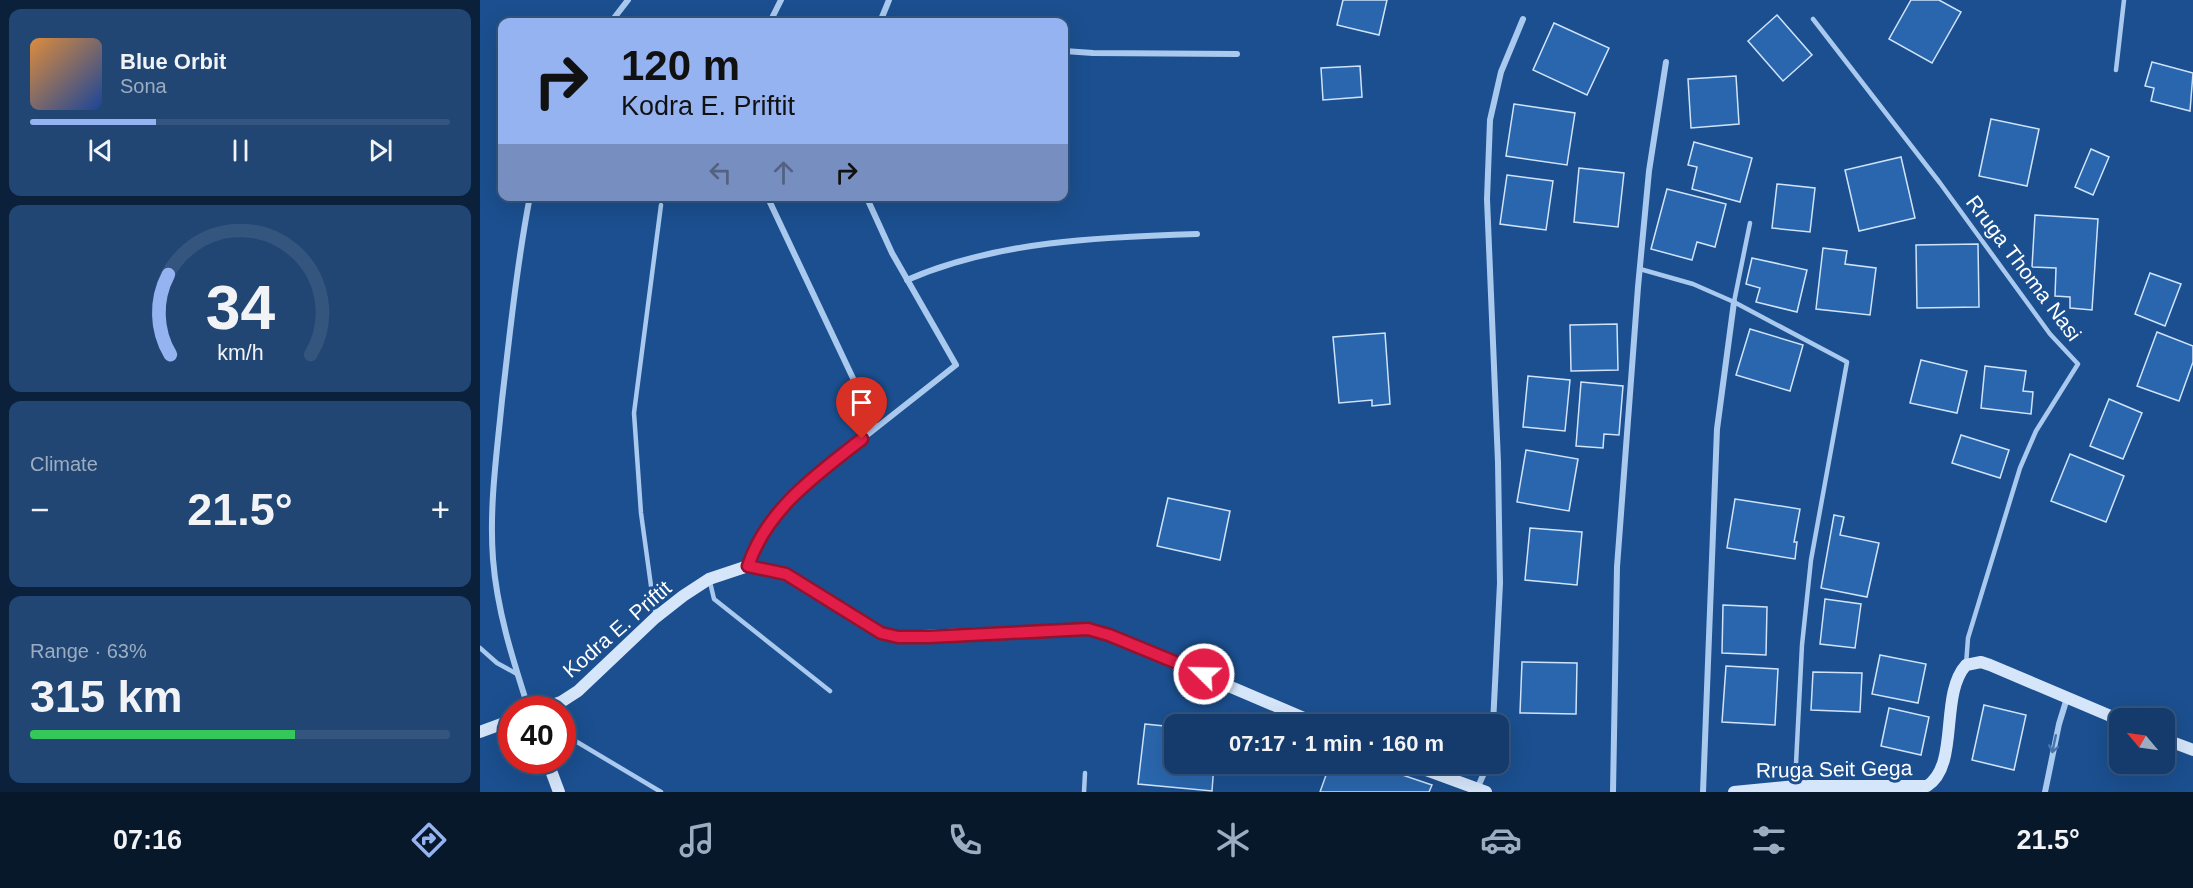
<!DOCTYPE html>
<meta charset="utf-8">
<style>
:root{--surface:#143b6b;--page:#214673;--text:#f1f3f6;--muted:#9dadc1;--line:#33557e;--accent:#95b2f1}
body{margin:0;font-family:Arial,sans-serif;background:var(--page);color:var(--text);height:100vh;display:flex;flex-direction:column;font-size:22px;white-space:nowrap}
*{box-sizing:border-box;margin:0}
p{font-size:20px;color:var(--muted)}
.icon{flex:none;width:33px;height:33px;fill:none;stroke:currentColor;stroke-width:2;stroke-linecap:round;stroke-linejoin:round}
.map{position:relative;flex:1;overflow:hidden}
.sheet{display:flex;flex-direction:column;gap:9px;padding:9px;background:#0b203b;width:480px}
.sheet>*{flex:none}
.banner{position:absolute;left:18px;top:18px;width:570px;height:183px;border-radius:12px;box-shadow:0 6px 24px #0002,0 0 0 2px var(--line);background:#95b2f1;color:#111;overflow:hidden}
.needle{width:39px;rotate:299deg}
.buttons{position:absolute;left:1629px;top:708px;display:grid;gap:12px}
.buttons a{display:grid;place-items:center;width:66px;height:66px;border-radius:12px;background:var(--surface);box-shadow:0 6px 24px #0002,0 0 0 2px var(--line);font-size:30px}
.speed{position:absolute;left:18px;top:696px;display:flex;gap:12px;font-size:30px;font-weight:700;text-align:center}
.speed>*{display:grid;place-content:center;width:78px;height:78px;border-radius:50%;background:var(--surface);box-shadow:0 6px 24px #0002,0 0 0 2px var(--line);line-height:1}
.speed .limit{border:9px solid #d22;background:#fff;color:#111}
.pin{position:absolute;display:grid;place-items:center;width:51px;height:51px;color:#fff;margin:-62px -26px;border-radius:50% 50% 50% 0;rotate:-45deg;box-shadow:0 0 6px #0007}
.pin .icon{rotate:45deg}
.me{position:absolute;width:66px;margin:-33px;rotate:293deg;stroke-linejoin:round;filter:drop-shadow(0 0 4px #0008)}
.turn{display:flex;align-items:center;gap:21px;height:126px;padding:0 24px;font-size:27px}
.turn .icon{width:78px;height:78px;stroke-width:2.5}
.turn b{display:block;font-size:42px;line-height:51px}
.lanes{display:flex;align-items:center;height:57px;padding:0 24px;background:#0003;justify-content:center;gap:30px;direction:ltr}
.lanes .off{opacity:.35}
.big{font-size:45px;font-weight:800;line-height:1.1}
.sheet .widget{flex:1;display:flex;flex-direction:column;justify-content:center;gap:9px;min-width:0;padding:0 21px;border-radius:12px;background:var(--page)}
.sheet .dial{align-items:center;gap:0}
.dial svg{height:156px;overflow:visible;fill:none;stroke:var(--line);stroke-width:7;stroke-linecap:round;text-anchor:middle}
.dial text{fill:var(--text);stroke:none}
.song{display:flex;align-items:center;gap:18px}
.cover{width:72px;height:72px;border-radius:9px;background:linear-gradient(135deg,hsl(30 70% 55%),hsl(220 70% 35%))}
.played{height:6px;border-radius:3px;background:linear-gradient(90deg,var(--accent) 30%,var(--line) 30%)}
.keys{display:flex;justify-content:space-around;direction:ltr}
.heat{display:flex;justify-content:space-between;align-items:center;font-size:33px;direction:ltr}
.charge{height:9px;border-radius:4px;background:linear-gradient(90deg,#34c759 63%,var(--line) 0)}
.trip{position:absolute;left:684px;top:714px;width:345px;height:60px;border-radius:12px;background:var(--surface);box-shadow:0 6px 24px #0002,0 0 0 2px var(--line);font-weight:800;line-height:60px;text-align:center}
.tabs{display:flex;height:96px;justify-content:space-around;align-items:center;background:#08182b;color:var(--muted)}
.tabs .icon{width:42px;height:42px}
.tabs .on{color:var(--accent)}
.tabs b{font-size:27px;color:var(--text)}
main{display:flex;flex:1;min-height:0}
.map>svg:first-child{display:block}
.building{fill:#2a66ad;stroke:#cfe3fa;stroke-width:1.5}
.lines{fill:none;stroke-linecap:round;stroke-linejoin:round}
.lane{stroke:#a9c9ee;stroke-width:4.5}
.street{stroke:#a9c9ee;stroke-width:6}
.secondary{stroke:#d6e6fa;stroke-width:12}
.oneway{stroke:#4674ac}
.route-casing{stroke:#92132f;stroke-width:15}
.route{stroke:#e11d48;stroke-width:10}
.labels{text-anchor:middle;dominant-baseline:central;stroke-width:6;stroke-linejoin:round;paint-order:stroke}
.street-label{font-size:21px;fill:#fff;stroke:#1b4f8f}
</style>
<main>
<section class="sheet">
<div class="widget">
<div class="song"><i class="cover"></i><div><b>Blue Orbit</b><p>Sona</p></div></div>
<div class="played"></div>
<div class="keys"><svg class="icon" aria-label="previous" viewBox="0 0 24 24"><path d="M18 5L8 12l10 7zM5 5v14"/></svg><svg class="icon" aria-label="pause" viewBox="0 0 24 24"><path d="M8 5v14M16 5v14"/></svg><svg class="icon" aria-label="next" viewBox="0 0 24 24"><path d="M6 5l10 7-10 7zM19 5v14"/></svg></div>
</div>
<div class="widget dial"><svg viewBox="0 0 100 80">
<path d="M14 69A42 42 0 1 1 86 69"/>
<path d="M14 69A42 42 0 0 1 13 28" stroke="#95b2f1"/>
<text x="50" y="56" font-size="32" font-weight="700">34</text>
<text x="50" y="72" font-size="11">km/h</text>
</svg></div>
<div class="widget"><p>Climate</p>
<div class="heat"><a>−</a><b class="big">21.5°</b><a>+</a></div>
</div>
<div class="widget"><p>Range · 63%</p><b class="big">315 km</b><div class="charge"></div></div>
</section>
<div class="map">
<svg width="1713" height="792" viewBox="0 0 1713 792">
<rect width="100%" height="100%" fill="#1b4f8f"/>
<!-- building -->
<g class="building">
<path d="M863,0H907L899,35L857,25Z"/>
<path d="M1431,0H1459L1481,12L1452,63L1409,39Z"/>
<path d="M1297,15L1332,55L1303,81L1268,41Z"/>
<path d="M1074,23L1129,48L1107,95L1053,70Z"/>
<path d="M1672,62L1713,73L1710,111L1671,101L1674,88L1665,86Z"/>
<path d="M880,66L882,97L843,100L841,68Z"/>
<path d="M1256,76L1259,124L1211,128L1208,79Z"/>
<path d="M1034,104L1095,113L1087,165L1026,156Z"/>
<path d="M1511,119L1559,129L1547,186L1499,176Z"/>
<path d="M1214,142L1272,158L1260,202L1212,189L1217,167L1208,165Z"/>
<path d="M1611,149L1629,157L1613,195L1595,187Z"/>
<path d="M1421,157L1435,218L1379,231L1365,170Z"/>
<path d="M1099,168L1144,173L1138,227L1094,222Z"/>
<path d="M1027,175L1073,181L1066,230L1020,224Z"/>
<path d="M1297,184L1335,188L1330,232L1292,228Z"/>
<path d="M1187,189L1246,204L1235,247L1217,242L1212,260L1171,249Z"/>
<path d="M1555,215L1618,219L1612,310L1590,308V297L1575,296L1576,268L1552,267Z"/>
<path d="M1498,244L1499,307L1437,308L1436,245Z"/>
<path d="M1343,248L1367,251L1365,264L1396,268L1390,315L1336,309Z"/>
<path d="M1272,258L1327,270L1317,312L1276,302L1280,288L1266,284Z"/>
<path d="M1670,273L1701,284L1685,326L1655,314Z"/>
<path d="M1137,324L1138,370L1091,371L1090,325Z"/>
<path d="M1270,329L1323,345L1310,391L1256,375Z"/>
<path d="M1677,332L1713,346V362L1699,401L1657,386Z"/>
<path d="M905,333L910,404L892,406V400L859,403L853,337Z"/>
<path d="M1441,360L1487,371L1477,413L1430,403Z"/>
<path d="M1505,366L1546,371L1543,391L1553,392L1551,414L1501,408Z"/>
<path d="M1048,376L1090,380L1085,431L1043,427Z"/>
<path d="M1101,382L1143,386L1139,435L1124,434L1123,448L1096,446Z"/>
<path d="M1629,399L1662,413L1643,459L1610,446Z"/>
<path d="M1481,435L1529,450L1520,478L1472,463Z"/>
<path d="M1046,450L1098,459L1089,511L1037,502Z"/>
<path d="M1590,454L1644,476L1626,522L1571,501Z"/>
<path d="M688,498L750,511L740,560L677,546Z"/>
<path d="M1255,499L1320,509L1314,542H1317L1315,559L1247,548Z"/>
<path d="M1354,515L1364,517L1360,535L1399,543L1387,597L1341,588Z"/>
<path d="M1050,528L1102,532L1097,585L1045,580Z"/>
<path d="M1345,599L1381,604L1375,648L1340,644Z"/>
<path d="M1243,605L1287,607L1286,655L1242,653Z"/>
<path d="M1400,655L1446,664L1438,703L1392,694Z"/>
<path d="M1042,662L1097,663L1096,714L1040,713Z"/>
<path d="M1246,666L1298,669L1295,725L1242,722Z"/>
<path d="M1333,672L1382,673L1380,712L1331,710Z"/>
<path d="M1504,705L1546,715L1534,770L1492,760Z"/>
<path d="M1409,708L1449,717L1441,755L1401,746Z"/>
<path d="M665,724L694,727V764H734L732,791L658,784Z"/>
<path d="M850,764H890L952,785L949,792H840Z"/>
</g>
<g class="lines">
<!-- lane -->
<g class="lane">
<path d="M1333,19L1460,183L1570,334L1598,364L1556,431L1540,468L1488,638L1486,665"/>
<path d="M1636,70L1644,0"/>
<path d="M1160,269L1213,284L1254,302L1367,362L1331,560L1322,645L1315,784"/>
<path d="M1254,302L1270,223"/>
<path d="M230,582L234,599L350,691"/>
<path d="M175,615L161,513L154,413L181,205"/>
<path d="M0,648L17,663L37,674"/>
<path d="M82,733L181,792"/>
<path d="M604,792L605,773"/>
</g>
<!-- street -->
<g class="street">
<path d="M131,22L148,0"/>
<path d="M290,22L301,0"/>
<path d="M400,22L409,0"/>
<path d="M584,51L613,53L757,54"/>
<path d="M287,196L396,427"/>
<path d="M427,280C516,241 621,237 717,234"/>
<path d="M268,566L279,537L294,515L339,473L476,365L412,253L386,196"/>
<path d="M49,710C33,660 17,611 13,559C9,506 17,452 22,400C30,332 37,264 50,196"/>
<path d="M1013,724L1020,583L1018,462L1007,199L1010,120L1021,72L1043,19"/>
<path d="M997,789L1008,764"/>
<path d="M1133,792L1137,567L1158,287L1169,171L1186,62"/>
<path d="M1223,792L1237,429L1254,302"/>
<path d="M1565,792L1579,724L1587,698"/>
</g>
<!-- secondary -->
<g class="secondary">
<path d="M59,710L81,702L98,691L175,618L203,596L229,579L268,566L306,575L401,633L419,637L607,629L629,635L838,724"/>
<path d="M0,732L32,720"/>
<path d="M1684,739L1713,750"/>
<path d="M67,760L79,792"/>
<path d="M930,764L1006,792"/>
<path d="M1254,792L1315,786H1447C1480,765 1459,695 1486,665L1501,662L1510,665L1640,720"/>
</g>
</g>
<!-- one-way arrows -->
<defs><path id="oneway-shaft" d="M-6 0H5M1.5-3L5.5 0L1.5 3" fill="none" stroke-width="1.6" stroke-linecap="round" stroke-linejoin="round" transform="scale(1.5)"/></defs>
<use class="oneway" href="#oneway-shaft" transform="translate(1574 744) rotate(102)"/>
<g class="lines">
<defs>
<path id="route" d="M382,439C336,475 287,509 268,566L306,574L401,633L418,637H449L608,629L629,635L724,674"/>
</defs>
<!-- route casing -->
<use href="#route" class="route-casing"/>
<!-- route -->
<use href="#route" class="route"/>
</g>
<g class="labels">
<!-- street labels -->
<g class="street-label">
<text transform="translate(1544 268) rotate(53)">Rruga Thoma Nasi</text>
<text transform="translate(137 629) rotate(-41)">Kodra E. Priftit</text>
<text transform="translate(1354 769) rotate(-1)">Rruga Seit Gega</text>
</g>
</g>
</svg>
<div class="buttons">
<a><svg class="needle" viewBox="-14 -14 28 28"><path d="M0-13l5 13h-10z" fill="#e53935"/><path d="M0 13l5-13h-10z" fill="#9dadc1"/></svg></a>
</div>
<div class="speed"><div class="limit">40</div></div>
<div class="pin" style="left:382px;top:439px;background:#d93025"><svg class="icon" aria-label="arrive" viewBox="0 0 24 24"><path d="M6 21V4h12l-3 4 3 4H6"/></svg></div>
<svg class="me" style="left:724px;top:674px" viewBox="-20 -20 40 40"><circle r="17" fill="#e11d48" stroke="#fff" stroke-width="3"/><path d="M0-11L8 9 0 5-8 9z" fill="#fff"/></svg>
<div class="trip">07:17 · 1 min · 160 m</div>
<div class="banner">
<div class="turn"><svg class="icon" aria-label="right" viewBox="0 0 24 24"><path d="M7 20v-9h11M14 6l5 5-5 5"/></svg><div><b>120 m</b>Kodra E. Priftit</div></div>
<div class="lanes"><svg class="icon off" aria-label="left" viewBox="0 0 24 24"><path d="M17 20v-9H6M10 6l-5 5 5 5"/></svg><svg class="icon off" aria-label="ahead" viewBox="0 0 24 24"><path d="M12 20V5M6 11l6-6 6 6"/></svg><svg class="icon" aria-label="right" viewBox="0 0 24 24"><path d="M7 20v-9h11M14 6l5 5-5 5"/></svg></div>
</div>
</div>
</main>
<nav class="tabs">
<b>07:16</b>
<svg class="icon on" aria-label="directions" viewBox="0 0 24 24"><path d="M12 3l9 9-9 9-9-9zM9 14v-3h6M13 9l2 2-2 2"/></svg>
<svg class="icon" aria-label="music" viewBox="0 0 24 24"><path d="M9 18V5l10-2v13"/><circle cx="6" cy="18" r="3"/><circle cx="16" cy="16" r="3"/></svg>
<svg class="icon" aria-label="phone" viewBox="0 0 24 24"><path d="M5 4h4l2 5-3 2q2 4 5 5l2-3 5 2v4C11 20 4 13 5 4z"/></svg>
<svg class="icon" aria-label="climate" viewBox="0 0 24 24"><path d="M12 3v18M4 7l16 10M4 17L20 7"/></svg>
<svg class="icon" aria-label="car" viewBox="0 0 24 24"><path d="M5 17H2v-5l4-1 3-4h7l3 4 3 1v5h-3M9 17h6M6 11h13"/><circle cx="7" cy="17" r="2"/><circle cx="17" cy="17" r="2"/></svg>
<svg class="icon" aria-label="filters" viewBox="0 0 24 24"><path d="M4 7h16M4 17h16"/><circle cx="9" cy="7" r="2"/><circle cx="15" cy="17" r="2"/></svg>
<b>21.5°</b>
</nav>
